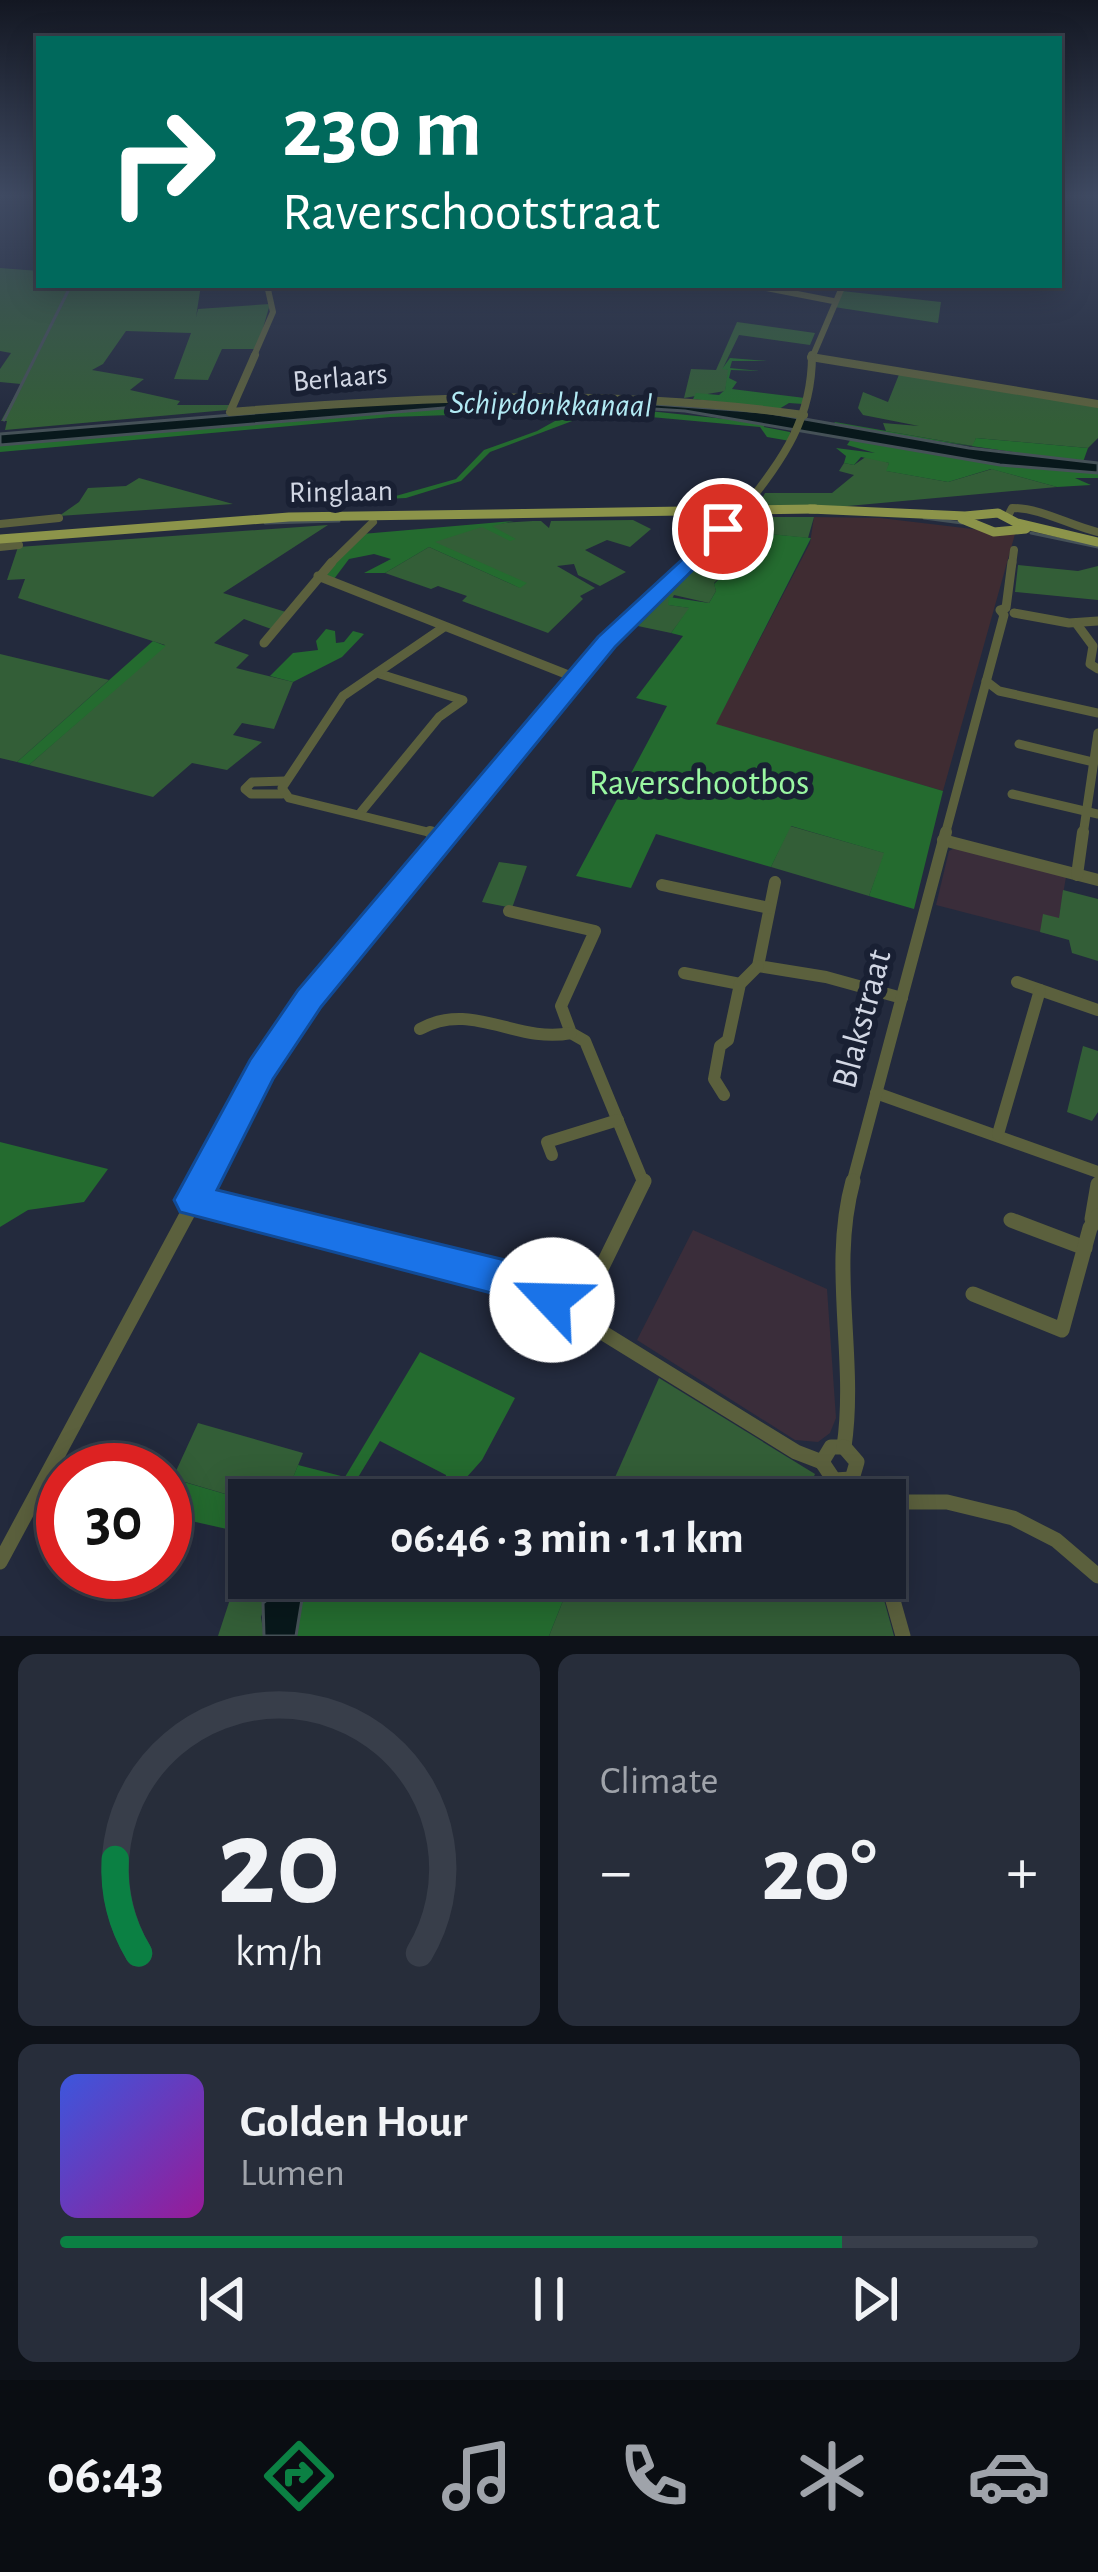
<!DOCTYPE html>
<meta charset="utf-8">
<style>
:root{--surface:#1a202e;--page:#272d3a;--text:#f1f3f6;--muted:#9fa3aa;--line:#383e4a;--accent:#0b8043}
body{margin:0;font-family:"Alegreya Sans",sans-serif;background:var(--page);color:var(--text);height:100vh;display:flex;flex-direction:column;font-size:45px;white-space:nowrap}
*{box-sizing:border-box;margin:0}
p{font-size:39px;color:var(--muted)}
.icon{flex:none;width:66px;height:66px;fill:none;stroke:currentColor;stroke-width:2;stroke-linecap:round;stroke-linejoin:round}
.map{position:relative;height:1636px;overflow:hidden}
.panel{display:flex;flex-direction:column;gap:18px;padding:18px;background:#0e1219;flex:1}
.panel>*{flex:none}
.guide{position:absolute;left:36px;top:36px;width:1026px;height:252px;border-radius:0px;box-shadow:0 6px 30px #0003,0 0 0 3px var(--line);background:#00695c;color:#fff;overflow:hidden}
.speed{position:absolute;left:36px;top:1443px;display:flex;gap:24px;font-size:60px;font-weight:700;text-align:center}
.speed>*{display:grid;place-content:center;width:156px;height:156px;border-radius:50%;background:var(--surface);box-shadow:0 6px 30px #0003,0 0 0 3px var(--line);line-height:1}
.speed .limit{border:18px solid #d22;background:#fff;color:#111}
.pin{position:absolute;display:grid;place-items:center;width:102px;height:102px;color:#fff;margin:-51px;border:6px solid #fff;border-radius:50%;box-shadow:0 3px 12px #0007}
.me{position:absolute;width:132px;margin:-66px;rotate:294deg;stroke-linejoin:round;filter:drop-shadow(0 0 9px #0008)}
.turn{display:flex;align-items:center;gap:42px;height:252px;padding:0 48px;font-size:54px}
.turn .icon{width:156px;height:156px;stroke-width:2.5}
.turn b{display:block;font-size:84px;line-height:102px}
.big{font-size:90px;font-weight:600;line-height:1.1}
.panel .card{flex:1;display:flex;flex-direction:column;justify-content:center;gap:18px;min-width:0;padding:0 42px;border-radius:18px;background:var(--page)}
.panel .dial{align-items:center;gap:0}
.dial svg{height:312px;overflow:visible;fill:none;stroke:var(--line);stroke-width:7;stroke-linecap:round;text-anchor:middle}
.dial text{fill:var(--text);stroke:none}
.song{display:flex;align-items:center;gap:36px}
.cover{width:144px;height:144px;border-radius:18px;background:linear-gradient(135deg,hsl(230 70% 55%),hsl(300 70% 35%))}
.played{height:12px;border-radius:6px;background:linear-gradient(90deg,var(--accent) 80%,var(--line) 80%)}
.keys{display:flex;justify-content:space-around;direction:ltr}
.heat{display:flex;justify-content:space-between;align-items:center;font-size:66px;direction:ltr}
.panel .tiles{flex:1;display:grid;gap:18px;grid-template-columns:1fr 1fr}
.card:last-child{grid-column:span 2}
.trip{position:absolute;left:228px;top:1479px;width:678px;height:120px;border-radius:0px;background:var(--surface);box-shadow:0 6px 30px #0003,0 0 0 3px var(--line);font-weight:600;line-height:120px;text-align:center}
.tabs{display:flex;height:192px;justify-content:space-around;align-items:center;background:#0a0d12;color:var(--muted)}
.tabs .icon{width:84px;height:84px}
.tabs .selected{color:var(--accent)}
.tabs b{font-size:54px;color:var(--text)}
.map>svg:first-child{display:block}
.education{fill:#3a2d3a}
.medical{fill:#3f2c32}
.green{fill:#335e37}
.forest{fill:#246b2f;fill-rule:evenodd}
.water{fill:#08181b;stroke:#455157;stroke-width:3}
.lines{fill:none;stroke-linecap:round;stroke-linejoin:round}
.stream{stroke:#455157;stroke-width:3}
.minor-far4{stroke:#5b603d;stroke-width:6}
.minor-far3{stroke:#5b603d;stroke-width:8}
.minor-far2{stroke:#5b603d;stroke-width:9}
.minor-far1{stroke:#5b603d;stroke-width:12}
.minor{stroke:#5b603d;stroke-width:15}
.major{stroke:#8c944a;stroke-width:9}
.route{fill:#1a73e8;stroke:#114b97;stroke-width:3}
.labels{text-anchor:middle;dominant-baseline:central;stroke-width:12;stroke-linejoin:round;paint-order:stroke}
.far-street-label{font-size:30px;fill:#d2d7e4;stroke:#192033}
.far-water-label{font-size:33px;font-style:italic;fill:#b2eaf4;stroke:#192033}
.park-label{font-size:36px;fill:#9af7a2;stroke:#192033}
.street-label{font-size:36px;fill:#d2d7e4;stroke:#192033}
</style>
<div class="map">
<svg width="1098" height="1636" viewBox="0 0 1098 1636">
<rect width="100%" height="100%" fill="#232a3d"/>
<!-- education -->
<g class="education">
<path d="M955,848L1066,877L1056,936L936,905L949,851Z"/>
<path d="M693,1230L827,1289L836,1418L830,1433L818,1442L795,1440L637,1340Z"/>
</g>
<!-- medical -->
<path class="medical" d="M814,517L880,518L1015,534L943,791L715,725L810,543Z"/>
<!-- green -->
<g class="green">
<path d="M0,268L39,271V285H201L196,317L198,309L270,304L257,349H222L208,380L174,379L191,333L126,331L103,364L92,370L144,379L130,390L180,401L177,405H230L227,410L5,430L7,421H1L21,384L0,382V369L11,353L0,351Z"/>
<path d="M842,291L941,302L938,323L834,307Z"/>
<path d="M737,322L815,333L810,345L739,335L723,368L729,370L725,391L684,398L691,369L716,370Z"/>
<path d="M900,372L1098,406V438L1088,448L976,438L973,446L886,431L883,423L919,426L863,415L858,408L863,392L888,402Z"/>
<path d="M867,456L889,463L887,471L948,482L992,469L1057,487L848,506L758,507L765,493H832L854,475L839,471L844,463L854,465Z"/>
<path d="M139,478L233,504L59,516L79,502L88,488L126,486Z"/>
<path d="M747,517H814L808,538L739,531L748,550L714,583L716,591L709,603L674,595L669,605L690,608L671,633L633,625Z"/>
<path d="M633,520L651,529L630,547L607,540L585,550L626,572L600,586L578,575L574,564L557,566L595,588L580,596L583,599L548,633L462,601L467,596L438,586L431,589L385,573L429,547L520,588L433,542C467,526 507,521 541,521L549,528L551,521Z"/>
<path d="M328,525L223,593L286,612L274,630L244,619L214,643L249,655L236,668L293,682L274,729L242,723L233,735L262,742L227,770L192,763L153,797L29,765L165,645L18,598L25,579L7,580L18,547Z"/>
<path d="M1018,565L1078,571L1098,566V600L1015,592Z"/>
<path d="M0,654L109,680L17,762L0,758Z"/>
<path d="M790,826L885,853L869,896L771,867Z"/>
<path d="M499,862L527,866L512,908L482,902Z"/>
<path d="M1063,890L1098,899V961L1072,953L1069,940L1040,932L1043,914L1059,918Z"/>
<path d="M1083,1046L1098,1051V1112L1092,1121L1067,1112Z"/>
<path d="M659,1378L815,1474L804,1500H605Z"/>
<path d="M198,1423L303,1453L284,1500L249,1501L185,1482L169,1516L165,1515V1495Z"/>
<path d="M249,1541V1578H306L303,1593L292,1590L269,1595L261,1617L264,1636H218Z"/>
<path d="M572,1578H878L894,1636H549Z"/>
</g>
<!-- forest -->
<g class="forest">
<path d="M730,358L767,361H732L730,368L760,371L731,370L729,378L737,382L732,389L805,398L803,404L789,403L779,409L693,399L696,393L719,395L725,390L728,370L722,369Z"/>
<path d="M484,404L591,405L765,423L764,427L790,432V441L767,437L760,427L596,412L490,452L461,481L406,498L385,499L456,479L484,450L537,431L573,411L391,417L0,452V445Z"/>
<path d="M835,422L972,446L976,438L1088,448L1083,462L832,426Z"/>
<path d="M851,439L1000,465L1098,473V478H1075L1091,485L1057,487L991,469L948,482L886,471L889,463L861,457L854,465L844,463L846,456L836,448L875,453L847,445Z"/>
<path d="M514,521L492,526L516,539L510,541L482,527L435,542L527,583L520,588L429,547L385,573H364L391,559L374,554L349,559L334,579L323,573L362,534Z"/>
<path d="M740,531L811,538L716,724L943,791L914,909L869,896L884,853L791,826L771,867L656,834L631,888L576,876L667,706L636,698L683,636L671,633L689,608L668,605L669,597L709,603L716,591L714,584L747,551L727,547Z"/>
<path d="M326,629L335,631L336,643L344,642L353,631L364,634L342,657L293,682L270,676L293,653L318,650L316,641Z"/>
<path d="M153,641L166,646L29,765L17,762Z"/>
<path d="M0,1142L108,1169L84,1202L28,1210L0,1227Z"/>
<path d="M420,1352L515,1398L482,1460L458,1487L469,1500H284L298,1465L345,1477ZM380,1441L446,1475V1476L417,1499L411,1483L395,1479L371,1499L354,1484Z"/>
<path d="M184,1482L249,1501V1534L169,1516Z"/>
<path d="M306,1578H572L549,1636H296Z"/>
</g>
<!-- water -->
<g class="water">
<path d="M530,395L765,412L969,448L1098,463V473L1000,465L685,411L591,405L468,406L0,445V434L449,397Z"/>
<path d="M279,1590L303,1593L296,1636H264L263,1603Z"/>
</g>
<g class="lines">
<!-- stream -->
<g class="stream">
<path d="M4,420L71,285"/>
<path d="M924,518L962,523"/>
<path d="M265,523L339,521"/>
<path d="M1031,533L1098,547"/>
</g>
<!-- minor-far4 -->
<g class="minor-far4">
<path d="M751,285L833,301"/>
<path d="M811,357L816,358"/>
<path d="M253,358L273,312L267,285"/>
<path d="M812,358L843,285"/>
</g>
<!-- minor-far3 -->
<g class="minor-far3">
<path d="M255,355L230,412C423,396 611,388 804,415"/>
<path d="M811,357L1098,404"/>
<path d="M744,509C782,459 812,421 812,355"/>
<path d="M1008,516L1012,508C1042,508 1068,525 1098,532"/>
<path d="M0,524L59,518"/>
<path d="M0,547L19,545"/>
<path d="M329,565L373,522"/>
<path d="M686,565L740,512"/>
<path d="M1012,565L1014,550"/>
</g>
<!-- minor-far2 -->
<g class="minor-far2">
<path d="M318,576L576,678"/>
<path d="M1014,613L1069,623L1098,621"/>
<path d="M1076,623L1093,646L1090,664L1098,669"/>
<path d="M264,643L332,562"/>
<path d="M986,681L999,691L1098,713"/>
<path d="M1019,744L1093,762"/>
<path d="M282,794H251L245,789L252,782L285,781"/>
<path d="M1012,794L1098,814"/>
<path d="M361,812L439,717L463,700L380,674"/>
<path d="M440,835L289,798L282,788L343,696L444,627"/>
<path d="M447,835L597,654L689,562"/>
<path d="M945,835L1004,615L1000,610L1006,608L1012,562"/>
<path d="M1083,835L1098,733"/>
</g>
<!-- minor-far1 -->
<g class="minor-far1">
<path d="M430,832L444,836"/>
<path d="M943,840L1098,880"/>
<path d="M1077,875L1083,832"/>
<path d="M775,882L758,966L826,977L902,998"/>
<path d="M662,885L769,908"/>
<path d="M509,911L595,931L561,1006L571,1033L585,1041L644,1184"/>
<path d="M684,973L740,984"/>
<path d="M1017,982L1098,1010"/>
<path d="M420,1029C472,1000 516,1044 571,1033"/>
<path d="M876,1093L1098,1172"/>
<path d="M724,1095L714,1079L720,1046L728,1040L740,984L758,966"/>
<path d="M998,1134L1040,990"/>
<path d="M552,1155L547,1142L618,1120"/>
<path d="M203,1184L288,1027L450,832"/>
<path d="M852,1184L946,832"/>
</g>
<!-- minor -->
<g class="minor">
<path d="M193,1200L532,1289L796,1452L822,1462"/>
<path d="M1092,1219L1098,1184"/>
<path d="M1011,1220L1085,1248"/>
<path d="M973,1294L1062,1330L1090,1228L1098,1216"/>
<path d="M578,1316L644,1181"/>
<path d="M844,1447C857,1358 829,1268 853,1181"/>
<path d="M844,1447H831L822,1462L834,1480L852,1479"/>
<path d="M844,1447L857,1462L852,1479"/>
<path d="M856,1485L904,1502H947L1013,1518L1056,1540L1098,1576"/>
<path d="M0,1562L205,1181"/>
<path d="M885,1572L903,1636"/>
</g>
<!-- major -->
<g class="major">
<path d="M810,509L965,516L998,513L1017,523L1098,542"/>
<path d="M962,519L994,532L1026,529"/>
<path d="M0,539L289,517L815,509"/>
</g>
</g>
<!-- sky -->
<linearGradient id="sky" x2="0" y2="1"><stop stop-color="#131722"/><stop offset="0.46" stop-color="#3f4a62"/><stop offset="1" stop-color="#3f4a62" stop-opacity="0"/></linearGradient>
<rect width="1098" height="425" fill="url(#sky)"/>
<!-- route -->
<path class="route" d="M723,522L730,524V533L615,647L321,1007L273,1079L217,1190L505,1260L566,1288L571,1300L566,1313L552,1319L499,1295L180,1212L174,1200L180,1189L250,1060L298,990L598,637Z"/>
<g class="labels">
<!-- far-street labels -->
<g class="far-street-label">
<text transform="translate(340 378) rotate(-5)">Berlaars</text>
<text transform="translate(341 492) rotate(-1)">Ringlaan</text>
</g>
<!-- far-water labels -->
<g class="far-water-label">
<text transform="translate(551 405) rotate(1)">Schipdonkkanaal</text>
</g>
<!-- park labels -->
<g class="park-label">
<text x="699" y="783">Raverschootbos</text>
</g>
<!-- street labels -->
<g class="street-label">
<text transform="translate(862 1019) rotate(-75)">Blakstraat</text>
</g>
</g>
</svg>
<div class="speed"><div class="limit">30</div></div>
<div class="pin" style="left:723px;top:529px;background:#d93025"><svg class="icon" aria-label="arrive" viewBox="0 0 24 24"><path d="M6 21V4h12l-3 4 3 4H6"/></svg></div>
<svg class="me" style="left:552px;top:1300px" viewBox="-20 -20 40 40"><circle r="19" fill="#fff"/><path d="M0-13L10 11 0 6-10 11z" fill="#1a73e8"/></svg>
<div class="trip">06:46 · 3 min · 1.1 km</div>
<div class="guide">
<div class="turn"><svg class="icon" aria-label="right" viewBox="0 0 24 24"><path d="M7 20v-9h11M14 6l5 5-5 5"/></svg><div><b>230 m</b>Raverschootstraat</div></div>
</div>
</div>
<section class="panel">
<div class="tiles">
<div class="card dial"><svg viewBox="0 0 100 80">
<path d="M14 69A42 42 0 1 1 86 69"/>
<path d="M14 69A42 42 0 0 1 8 45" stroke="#0b8043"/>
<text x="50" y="56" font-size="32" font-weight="700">20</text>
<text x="50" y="72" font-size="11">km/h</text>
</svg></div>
<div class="card"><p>Climate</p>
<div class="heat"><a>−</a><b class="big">20°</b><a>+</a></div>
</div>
<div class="card">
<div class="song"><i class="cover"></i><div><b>Golden Hour</b><p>Lumen</p></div></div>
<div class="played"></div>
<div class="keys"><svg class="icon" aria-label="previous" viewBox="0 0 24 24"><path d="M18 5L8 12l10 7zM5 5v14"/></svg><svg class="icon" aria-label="pause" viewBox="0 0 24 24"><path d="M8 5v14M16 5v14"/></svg><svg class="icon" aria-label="next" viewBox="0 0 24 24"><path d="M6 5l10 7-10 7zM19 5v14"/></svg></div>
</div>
</div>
</section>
<nav class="tabs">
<b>06:43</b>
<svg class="icon selected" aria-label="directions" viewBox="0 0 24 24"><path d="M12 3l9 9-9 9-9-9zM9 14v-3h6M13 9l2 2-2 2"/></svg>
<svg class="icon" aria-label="music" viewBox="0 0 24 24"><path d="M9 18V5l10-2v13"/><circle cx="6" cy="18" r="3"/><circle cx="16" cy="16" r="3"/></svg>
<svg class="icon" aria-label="phone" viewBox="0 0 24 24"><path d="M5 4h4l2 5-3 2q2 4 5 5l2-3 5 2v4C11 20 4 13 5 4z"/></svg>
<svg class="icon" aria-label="climate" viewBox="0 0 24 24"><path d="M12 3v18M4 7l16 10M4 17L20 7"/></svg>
<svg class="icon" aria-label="car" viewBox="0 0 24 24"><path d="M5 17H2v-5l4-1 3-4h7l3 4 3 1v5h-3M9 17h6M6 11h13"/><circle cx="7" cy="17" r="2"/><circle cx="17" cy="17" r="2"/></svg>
</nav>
